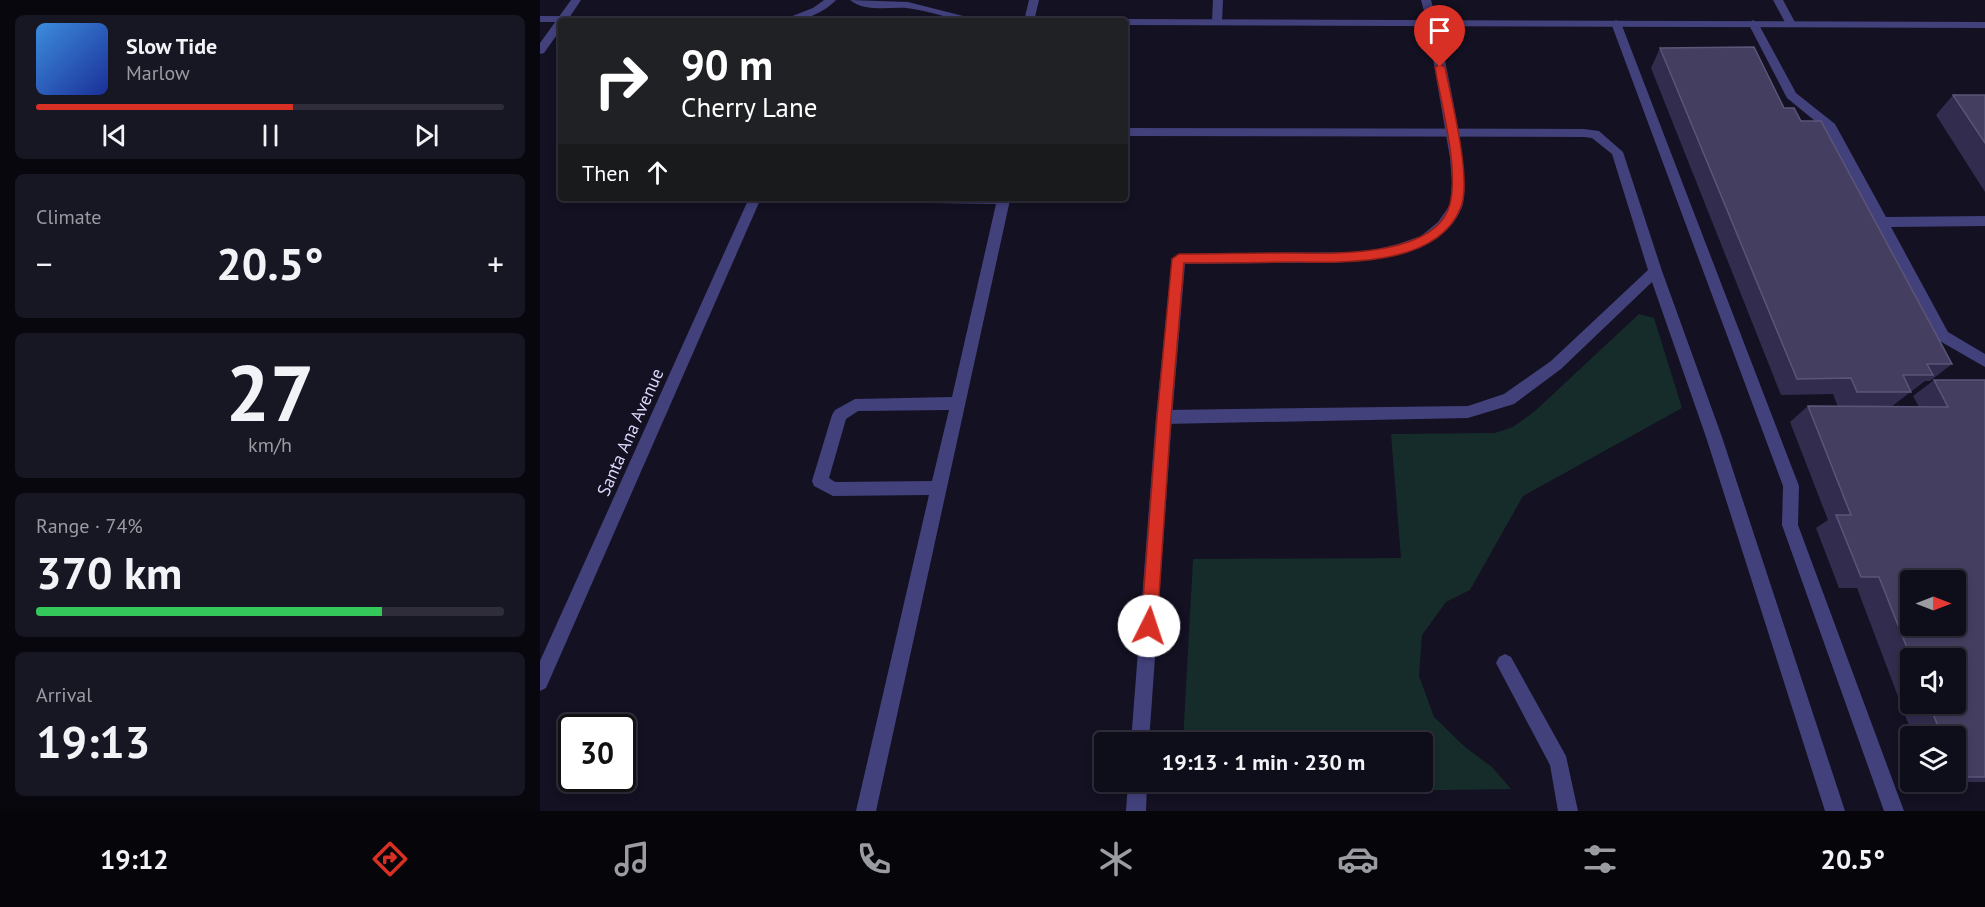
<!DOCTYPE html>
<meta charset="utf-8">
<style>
:root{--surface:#0e0d1a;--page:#171623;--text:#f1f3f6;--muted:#9b9ca2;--line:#2e2d39;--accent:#d93025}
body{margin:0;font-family:"PT Sans",sans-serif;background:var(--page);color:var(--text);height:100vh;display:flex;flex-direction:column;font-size:22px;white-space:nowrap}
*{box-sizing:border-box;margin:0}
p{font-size:20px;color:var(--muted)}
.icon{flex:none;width:33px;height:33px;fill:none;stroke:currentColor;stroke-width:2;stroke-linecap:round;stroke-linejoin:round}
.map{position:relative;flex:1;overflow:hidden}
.panel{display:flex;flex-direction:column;gap:15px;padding:15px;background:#08070e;width:540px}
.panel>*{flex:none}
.hud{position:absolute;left:18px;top:18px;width:570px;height:183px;border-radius:6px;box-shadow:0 3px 9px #0003,0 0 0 2px var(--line);background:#202124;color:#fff;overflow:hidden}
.needle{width:39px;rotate:90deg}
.tools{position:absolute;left:1360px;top:570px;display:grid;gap:12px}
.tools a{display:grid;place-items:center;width:66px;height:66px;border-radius:6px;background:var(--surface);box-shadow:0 3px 9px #0003,0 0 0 2px var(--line);font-size:30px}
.speed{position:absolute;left:18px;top:714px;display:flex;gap:12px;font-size:30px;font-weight:700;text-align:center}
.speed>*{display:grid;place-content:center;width:78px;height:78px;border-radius:50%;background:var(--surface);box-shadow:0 3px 9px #0003,0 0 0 2px var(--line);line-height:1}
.speed .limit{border:3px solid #111;border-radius:9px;background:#fff;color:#111}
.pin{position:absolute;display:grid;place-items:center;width:51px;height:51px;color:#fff;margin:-62px -26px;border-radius:50% 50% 50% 0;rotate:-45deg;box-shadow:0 0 6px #0007}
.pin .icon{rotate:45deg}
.me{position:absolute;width:66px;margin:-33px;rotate:4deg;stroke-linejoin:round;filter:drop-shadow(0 0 4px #0008)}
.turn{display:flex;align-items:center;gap:21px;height:126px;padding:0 24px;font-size:27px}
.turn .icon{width:78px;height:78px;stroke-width:2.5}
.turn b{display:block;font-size:42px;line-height:51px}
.then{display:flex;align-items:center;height:57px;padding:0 24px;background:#0003;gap:12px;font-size:22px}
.big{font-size:45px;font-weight:700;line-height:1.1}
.panel .widget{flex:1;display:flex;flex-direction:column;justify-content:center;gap:9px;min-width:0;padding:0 21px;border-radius:9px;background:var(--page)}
.panel .dial{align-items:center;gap:0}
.dial b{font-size:78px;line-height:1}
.song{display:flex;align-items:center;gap:18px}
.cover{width:72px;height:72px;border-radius:9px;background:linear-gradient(135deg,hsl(210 70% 55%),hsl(230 70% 35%))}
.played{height:6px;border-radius:3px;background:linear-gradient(90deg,var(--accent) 55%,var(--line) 55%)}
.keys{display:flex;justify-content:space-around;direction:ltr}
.heat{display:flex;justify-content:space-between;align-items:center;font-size:33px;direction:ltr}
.charge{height:9px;border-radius:4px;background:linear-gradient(90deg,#34c759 74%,var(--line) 0)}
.trip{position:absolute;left:554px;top:732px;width:339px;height:60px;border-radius:6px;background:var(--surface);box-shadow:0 3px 9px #0003,0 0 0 2px var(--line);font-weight:700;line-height:60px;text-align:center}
.menu{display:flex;height:96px;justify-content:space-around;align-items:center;background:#06050a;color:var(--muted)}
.menu .icon{width:42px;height:42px}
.menu .on{color:var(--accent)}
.menu b{font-size:27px;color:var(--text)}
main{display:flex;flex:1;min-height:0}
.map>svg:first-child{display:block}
.green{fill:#152c2a}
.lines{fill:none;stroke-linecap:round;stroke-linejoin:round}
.service{fill:#42417c;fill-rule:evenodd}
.minor{fill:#42417c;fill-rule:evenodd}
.tertiary{fill:#42417c;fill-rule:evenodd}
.wall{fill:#322c4e;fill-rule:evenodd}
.building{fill:#443e60;stroke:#5b5678;stroke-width:1.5;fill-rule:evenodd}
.route{fill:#d93025;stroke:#8d1f18;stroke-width:1.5}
.labels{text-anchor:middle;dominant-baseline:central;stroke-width:6;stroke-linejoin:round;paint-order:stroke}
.street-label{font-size:18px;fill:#dad7fa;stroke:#131122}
</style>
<main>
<section class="panel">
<div class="widget">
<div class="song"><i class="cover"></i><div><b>Slow Tide</b><p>Marlow</p></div></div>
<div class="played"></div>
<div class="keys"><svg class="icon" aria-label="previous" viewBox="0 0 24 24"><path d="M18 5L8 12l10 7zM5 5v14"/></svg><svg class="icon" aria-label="pause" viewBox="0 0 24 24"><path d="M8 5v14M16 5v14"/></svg><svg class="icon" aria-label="next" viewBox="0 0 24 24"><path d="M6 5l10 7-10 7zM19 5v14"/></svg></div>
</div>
<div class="widget"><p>Climate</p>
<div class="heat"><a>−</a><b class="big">20.5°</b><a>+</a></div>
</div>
<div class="widget dial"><b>27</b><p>km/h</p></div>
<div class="widget"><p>Range · 74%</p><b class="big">370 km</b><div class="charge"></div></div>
<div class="widget"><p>Arrival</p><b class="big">19:13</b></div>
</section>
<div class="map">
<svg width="1445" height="811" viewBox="0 0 1445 811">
<rect width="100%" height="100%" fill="#131122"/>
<!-- green -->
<path class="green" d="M1099,314L1114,318L1142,408L983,496L930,590L906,602L882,635L879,676L894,717L925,747L952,767L971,789L640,794L641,782H882V742H643L653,559L861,558L851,434L955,433L973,427L995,411Z"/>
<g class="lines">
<!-- service -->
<g class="service">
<path d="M489,0H499L494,21H484Z"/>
<path d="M673,0H683L682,22L677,25L672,22Z"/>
<path d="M881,0H891L897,23L896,25H888L887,23Z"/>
<path d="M1233,0H1243L1256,24L1255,26H1247Z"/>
<path d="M1076,20L1081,23L1259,486L1258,525L1364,811H1344L1242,525L1243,486L1071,23Z"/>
<path d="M1213,20L1218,23L1256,93L1295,124L1346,217L1445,216V226L1351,227L1408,332L1445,354V367L1398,340L1286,130L1247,98L1208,23Z"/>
<path d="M585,128L1044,129L1059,131L1083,152L1122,271L1182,437L1305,811H1285L1166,437L1112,282L1021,369L974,404L928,418L624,424L619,422L616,417L619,412L624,410L928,406L964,394L1011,361L1108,270L1072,154L1052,138L1044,137L585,136Z"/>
<path d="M385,198H470V200L336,811H316L389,495L293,496L274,486L272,481L292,415L295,410L315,399L412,397L456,204L391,203ZM409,410L392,481L295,482L289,478L306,419L318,411Z"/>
</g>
<!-- minor -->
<g class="minor">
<path d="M31,0H41L27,21H21V29L4,53L0,54V43Z"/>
<path d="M284,0H296C284,13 259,24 242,20L273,8Z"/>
<path d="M310,0L368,2L435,19L436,21C411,21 390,10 366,8C348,7 324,12 310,0Z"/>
<path d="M892,20L897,23C904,58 933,179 922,207C897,269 799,262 745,263C712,263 679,264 645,264L632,417L609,742H591L616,417L632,259L639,254L826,252L858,244L881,236L898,222L910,205L912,183L910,158L887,23Z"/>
<path d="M209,198H221L6,688L0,691V661Z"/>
<path d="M965,654L971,657L1026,756L1038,811H1018L1010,765L956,663L959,657Z"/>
<path d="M588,782H607L606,811H586Z"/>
</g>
<!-- tertiary -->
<g class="tertiary">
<path d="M0,16L421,18L426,21L0,22Z"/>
<path d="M585,19L1445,22V28L585,25V21H580Z"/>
</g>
</g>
<!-- wall -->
<g class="wall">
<path d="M1120,48L1244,108L1261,121L1412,364L1390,381H1385L1351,407H1379L1373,396L1394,380H1445V782H1390H1416V736H1373L1317,588H1299L1276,528L1288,520L1250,422L1268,406L1298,407L1293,394L1241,395L1111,68ZM1371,658L1416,704H1371Z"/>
<path d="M1413,95H1445V192L1396,115Z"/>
</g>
<!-- building -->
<g class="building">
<path d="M1214,47L1244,108H1254L1261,121H1281L1412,364H1387L1393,375H1363L1371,392H1317L1311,378L1257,379L1120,48Z"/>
<path d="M1413,95H1445V143Z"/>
<path d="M1394,380H1445V777H1419L1416,770V736H1402L1389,704H1416V658H1371L1339,577H1321L1296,515H1311L1268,406L1408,407ZM1371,580H1416V626H1371Z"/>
</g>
<!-- route -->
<path class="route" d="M900,64L905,67C911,99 932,178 921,207C897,269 798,262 745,262C711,263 678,263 644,263L631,417L617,626L614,632L609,634L603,632L601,626L617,417L632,259L639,254C672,254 706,253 740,253C783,253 896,260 910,204C919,168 901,104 895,67Z"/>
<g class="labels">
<!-- street labels -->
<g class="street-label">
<text transform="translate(90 432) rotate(-66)">Santa Ana Avenue</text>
</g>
</g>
</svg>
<div class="tools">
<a><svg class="needle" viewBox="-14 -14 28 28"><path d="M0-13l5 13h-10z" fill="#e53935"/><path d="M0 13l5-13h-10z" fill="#9b9ca2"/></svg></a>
<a><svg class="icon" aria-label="sound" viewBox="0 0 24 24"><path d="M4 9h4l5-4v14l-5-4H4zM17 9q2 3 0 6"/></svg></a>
<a><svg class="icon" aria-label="layers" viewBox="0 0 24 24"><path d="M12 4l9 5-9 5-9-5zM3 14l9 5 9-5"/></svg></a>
</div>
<div class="speed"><div class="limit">30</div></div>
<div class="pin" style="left:900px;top:67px;background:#d93025"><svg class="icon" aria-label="arrive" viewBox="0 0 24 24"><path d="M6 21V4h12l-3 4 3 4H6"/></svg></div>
<svg class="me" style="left:609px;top:626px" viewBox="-20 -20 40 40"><circle r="19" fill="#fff"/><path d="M0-13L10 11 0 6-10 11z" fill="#d93025"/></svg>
<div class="trip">19:13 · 1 min · 230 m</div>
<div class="hud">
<div class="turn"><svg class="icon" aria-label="right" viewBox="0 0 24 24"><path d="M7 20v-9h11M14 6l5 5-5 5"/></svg><div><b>90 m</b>Cherry Lane</div></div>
<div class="then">Then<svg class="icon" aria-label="ahead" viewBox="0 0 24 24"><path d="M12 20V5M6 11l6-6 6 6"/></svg></div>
</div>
</div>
</main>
<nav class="menu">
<b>19:12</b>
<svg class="icon on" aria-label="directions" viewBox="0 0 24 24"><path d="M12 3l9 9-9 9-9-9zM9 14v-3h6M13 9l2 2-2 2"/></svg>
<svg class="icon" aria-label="music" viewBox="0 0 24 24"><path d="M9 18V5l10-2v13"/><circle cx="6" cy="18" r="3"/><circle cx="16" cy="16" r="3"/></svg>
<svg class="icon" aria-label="phone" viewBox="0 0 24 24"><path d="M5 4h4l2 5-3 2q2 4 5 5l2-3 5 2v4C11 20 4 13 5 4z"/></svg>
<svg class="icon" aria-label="climate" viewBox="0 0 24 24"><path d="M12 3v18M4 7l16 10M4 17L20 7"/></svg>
<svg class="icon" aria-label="car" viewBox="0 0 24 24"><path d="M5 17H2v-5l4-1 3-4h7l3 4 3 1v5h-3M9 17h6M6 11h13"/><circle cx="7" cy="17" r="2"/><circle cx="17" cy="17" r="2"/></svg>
<svg class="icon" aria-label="filters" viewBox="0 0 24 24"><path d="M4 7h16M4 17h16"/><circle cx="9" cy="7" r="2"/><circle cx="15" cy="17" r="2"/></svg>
<b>20.5°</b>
</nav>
